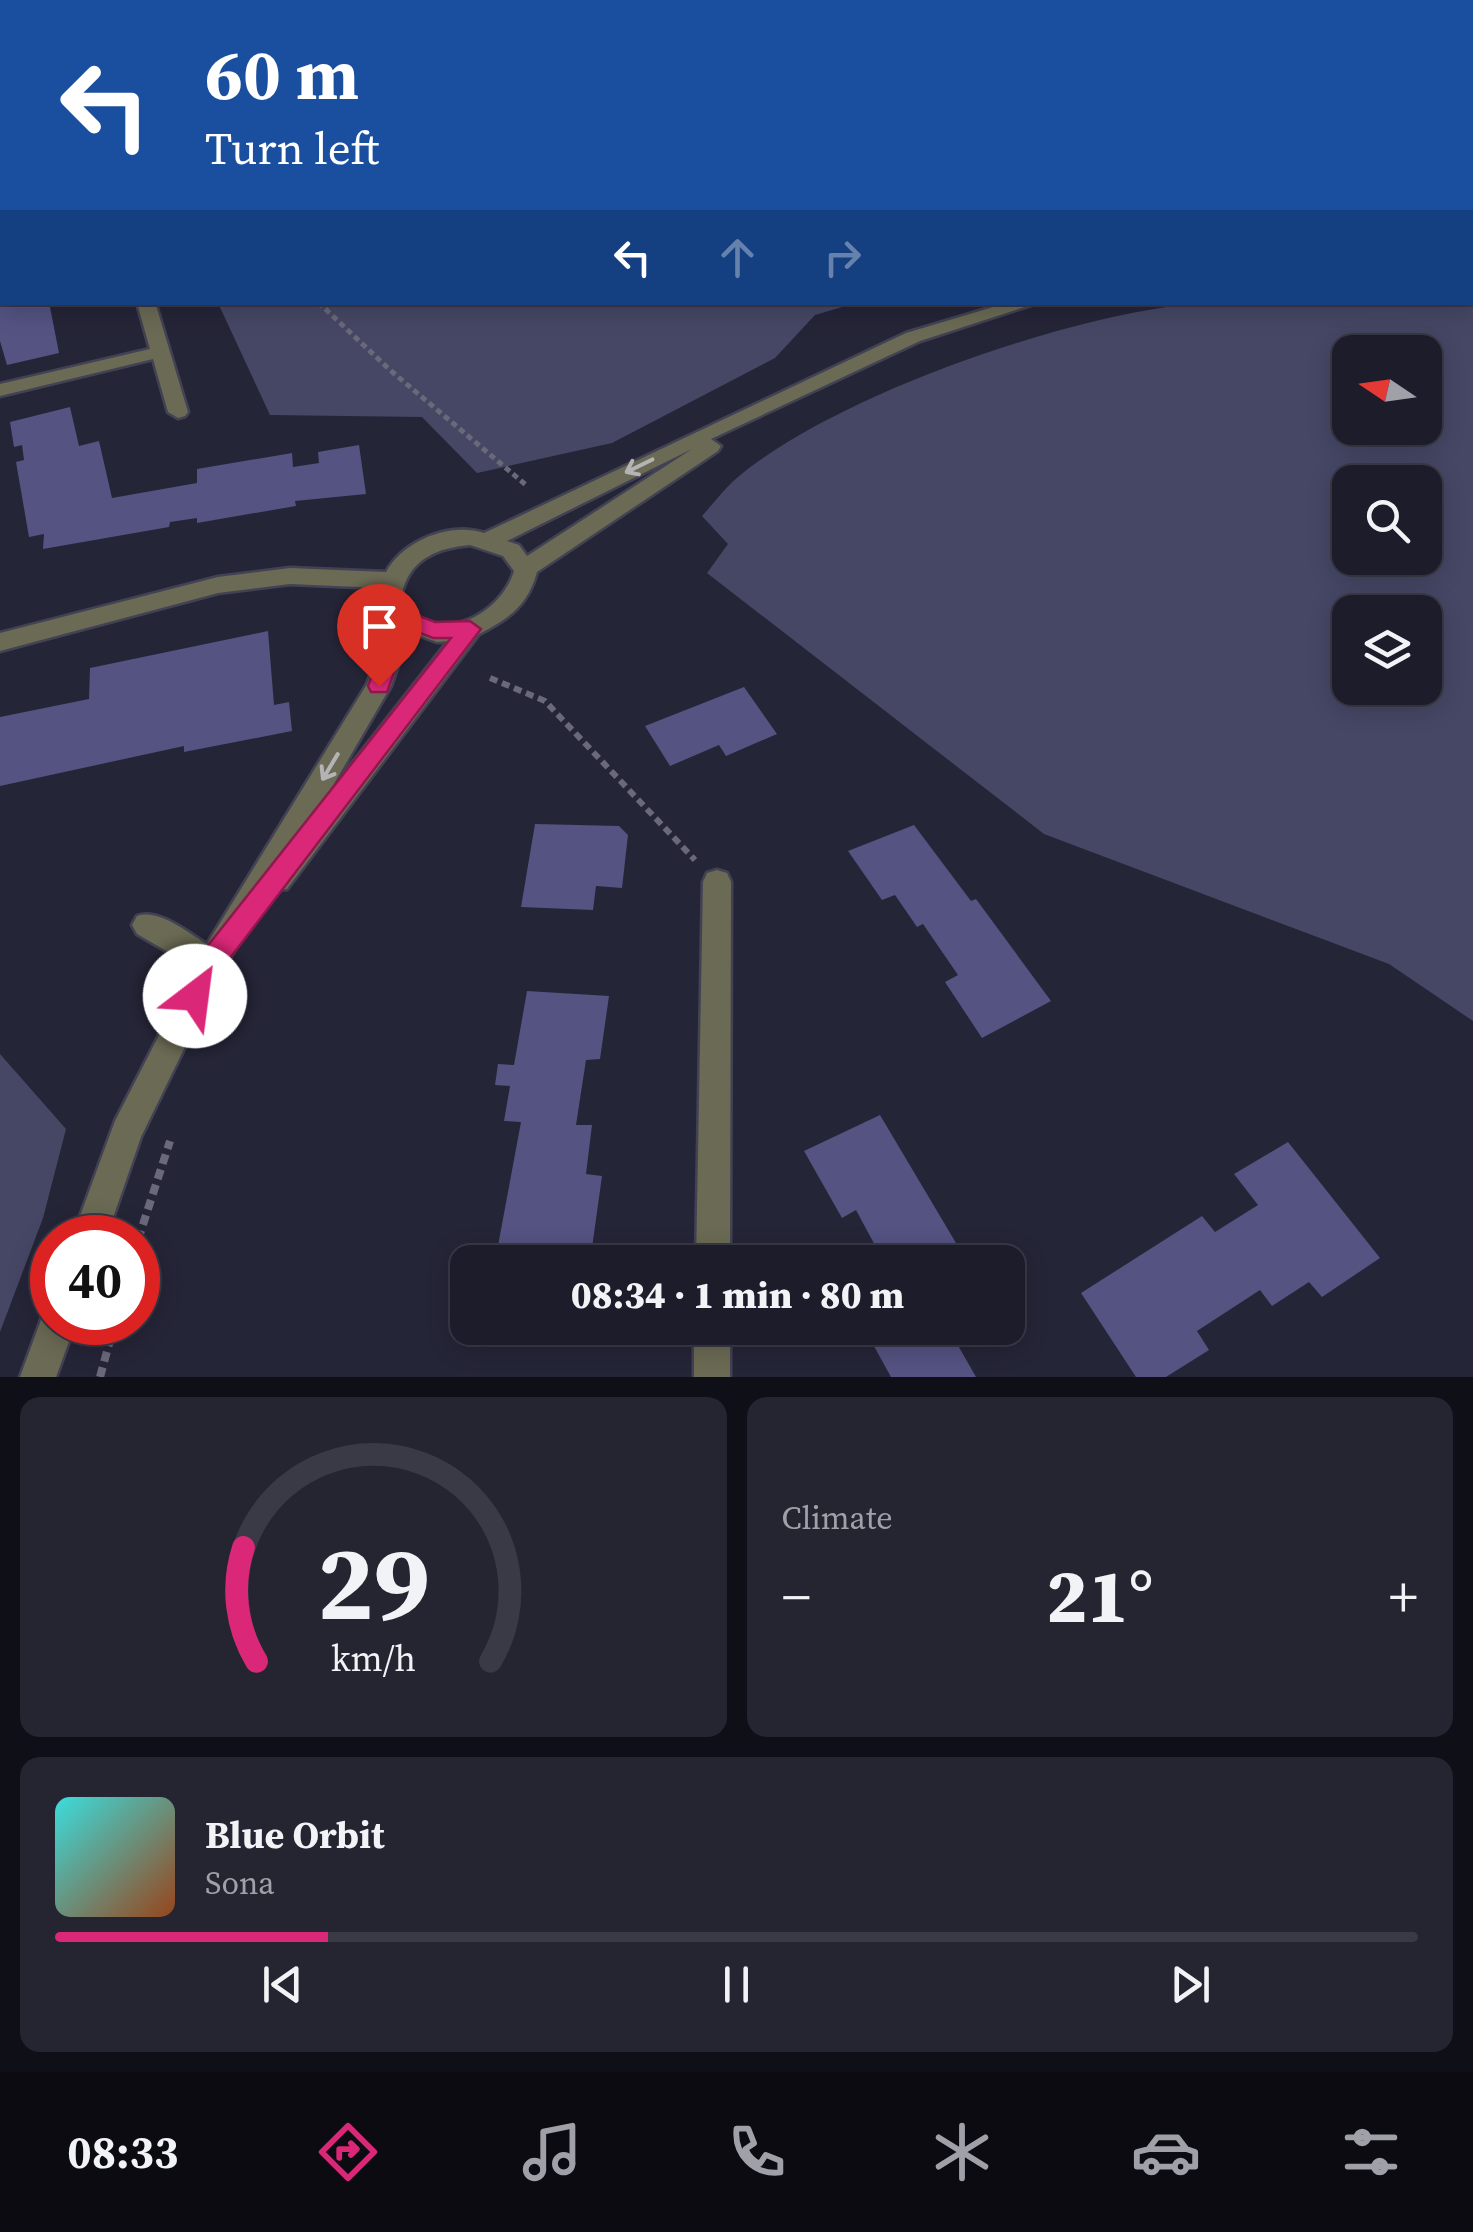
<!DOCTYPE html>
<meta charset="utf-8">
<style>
:root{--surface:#1c1c2a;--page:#252532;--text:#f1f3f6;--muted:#a0a1a8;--line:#3a3a47;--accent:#db2777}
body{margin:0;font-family:"Source Serif 4",serif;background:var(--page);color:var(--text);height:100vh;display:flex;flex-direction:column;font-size:38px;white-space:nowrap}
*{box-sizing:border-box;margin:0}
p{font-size:32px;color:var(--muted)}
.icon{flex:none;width:55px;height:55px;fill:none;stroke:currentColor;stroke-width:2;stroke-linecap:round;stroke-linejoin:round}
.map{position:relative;height:1377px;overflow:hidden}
.details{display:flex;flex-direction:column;gap:20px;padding:20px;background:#0f0f17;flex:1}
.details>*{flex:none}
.banner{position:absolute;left:0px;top:0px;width:1475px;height:305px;box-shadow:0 5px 25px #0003,0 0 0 2px var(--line);background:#1a4fa0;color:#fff;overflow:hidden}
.needle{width:65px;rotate:283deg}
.tools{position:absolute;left:1332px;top:335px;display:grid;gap:20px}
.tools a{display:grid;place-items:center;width:110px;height:110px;border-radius:20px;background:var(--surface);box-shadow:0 5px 25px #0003,0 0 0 2px var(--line);font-size:50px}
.speed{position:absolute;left:30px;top:1215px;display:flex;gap:20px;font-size:50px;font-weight:700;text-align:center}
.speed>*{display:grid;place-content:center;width:130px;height:130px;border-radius:50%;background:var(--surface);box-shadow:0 5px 25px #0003,0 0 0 2px var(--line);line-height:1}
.speed .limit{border:15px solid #d22;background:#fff;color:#111}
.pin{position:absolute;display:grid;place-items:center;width:85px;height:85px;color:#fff;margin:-102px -42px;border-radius:50% 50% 50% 0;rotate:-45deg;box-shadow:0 0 10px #0007}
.pin .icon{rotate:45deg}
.me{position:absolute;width:110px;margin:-55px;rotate:30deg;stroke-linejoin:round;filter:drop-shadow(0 0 8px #0008)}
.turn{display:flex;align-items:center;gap:35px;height:210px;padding:0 40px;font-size:45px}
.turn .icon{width:130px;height:130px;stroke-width:2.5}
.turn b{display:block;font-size:70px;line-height:85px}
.lanes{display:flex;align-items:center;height:95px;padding:0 40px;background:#0003;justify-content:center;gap:50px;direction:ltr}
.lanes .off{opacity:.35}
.big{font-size:75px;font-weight:800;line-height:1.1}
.details .widget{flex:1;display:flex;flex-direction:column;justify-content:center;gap:15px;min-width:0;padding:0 35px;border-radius:20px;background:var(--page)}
.details .dial{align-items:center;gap:0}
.dial svg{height:260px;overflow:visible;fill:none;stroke:var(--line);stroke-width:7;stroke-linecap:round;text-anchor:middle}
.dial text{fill:var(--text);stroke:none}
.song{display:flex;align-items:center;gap:30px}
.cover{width:120px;height:120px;border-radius:15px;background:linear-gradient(135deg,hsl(180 70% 55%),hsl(20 70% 35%))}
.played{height:10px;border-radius:5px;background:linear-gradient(90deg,var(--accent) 20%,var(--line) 20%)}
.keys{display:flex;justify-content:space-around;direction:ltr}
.heat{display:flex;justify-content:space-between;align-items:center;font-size:55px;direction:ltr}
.details .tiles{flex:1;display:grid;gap:20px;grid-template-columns:1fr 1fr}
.widget:last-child{grid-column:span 2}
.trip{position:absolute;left:450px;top:1245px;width:575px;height:100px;border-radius:20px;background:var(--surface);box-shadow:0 5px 25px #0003,0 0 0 2px var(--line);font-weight:800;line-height:100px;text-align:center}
.menu{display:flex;height:160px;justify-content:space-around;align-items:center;background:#0b0b11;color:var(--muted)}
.menu .icon{width:70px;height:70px}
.menu .active{color:var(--accent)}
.menu b{font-size:45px;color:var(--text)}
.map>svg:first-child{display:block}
.green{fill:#464765;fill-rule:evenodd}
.building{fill:#545382}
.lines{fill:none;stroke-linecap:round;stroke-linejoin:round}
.minor-casing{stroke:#424254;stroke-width:5}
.path-far2{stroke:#69697a;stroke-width:5;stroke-dasharray:6 4;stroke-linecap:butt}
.path-far1{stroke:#69697a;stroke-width:6;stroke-dasharray:8 5;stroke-linecap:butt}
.path{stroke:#69697a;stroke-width:8;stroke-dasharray:10 6;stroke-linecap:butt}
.minor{fill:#6b6a54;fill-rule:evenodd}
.oneway{stroke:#b4b4b6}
.route{fill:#db2777;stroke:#8e194d;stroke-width:2.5}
</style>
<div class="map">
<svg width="1473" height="1377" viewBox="0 0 1473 1377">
<rect width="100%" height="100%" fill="#252538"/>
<!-- green -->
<g class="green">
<path d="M32,0H620L627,2H33Z"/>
<path d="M1473,281V1021L1389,964L1044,834L707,573L728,544L702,516C713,504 725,488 738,477C838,393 1083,309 1213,302C1299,299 1386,302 1472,302ZM1350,352H1425V428H1350ZM1350,482H1425V558H1350ZM1350,612H1425V688H1350Z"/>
<path d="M218,303H856L815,315L775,358L612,443L477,473L422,417L270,415Z"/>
<path d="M0,1054L66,1129L43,1218L0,1332Z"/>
</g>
<!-- building -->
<g class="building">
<path d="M15,302H49L59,353L7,365L0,341V306Z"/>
<path d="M70,407L79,446L99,441L112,498L197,483V469L292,453L293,467L319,463L318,452L359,445L366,494L295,501L296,506L197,523V518L170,522L169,527L43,549L44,534L29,537L16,462L24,460L22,445L14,447L10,422Z"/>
<path d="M268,631L274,705L289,702L292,731L184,752V746L0,786V717L89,699L90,668Z"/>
<path d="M744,687L777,734L726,756L719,745L670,766L645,726Z"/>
<path d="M535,824L619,826L628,835L622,888L596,886L593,910L521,907Z"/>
<path d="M914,825L971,901L976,899L1051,1001L982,1038L945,982L958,975L923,924L917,927L895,895L882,900L848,851Z"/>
<path d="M527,991L609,996L600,1059L586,1060L576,1125H592L586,1174L602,1176L591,1255L497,1251L521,1122L504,1121L510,1086L495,1085L498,1064L514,1065Z"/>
<path d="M880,1115L956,1243L921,1262H884L856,1210L842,1218L804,1151Z"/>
<path d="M1288,1142L1380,1258L1322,1297L1309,1282L1272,1306L1260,1290L1197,1331L1209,1350L1166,1377H1136L1081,1293L1202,1216L1215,1232L1258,1205L1234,1174Z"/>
<path d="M864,1328H948L976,1377H891Z"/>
</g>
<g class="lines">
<defs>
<g id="minor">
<path d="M914,0H956L958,2H916Z"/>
<rect x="1472" y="255" width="1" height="10"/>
<path d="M155,302L188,412L185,416L178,418L168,412L153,359L0,396V384L150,349L137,303Z"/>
<path d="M1010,302H1040L920,341L711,439L721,446L718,451L537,572C528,605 509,619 479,634L287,889L271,890L222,971L141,1137L106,1238H72L115,1121L194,967L137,934L132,925L137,916C159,908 188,933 207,944L367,684L392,616L378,594L380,588L290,584L218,593L0,651V633L218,577L290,568L386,572C404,540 450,522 484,533L906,333ZM692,449L527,556L519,545L507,541ZM470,545L503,556L514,571C504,606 457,639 421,618C413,613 407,601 402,593C410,559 437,548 470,545ZM410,632L437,642L448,641L328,794L391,686Z"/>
<path d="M717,870L727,873L731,882L730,1262H696L703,882L707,873Z"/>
<path d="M52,1306V1322H76L56,1377H20L45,1309Z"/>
<rect x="694" y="1328" width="36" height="49"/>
</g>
</defs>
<!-- minor casing -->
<use href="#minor" class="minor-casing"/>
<!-- path-far2 -->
<path class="path-far2" d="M318,302L390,370L526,485"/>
<!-- path-far1 -->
<path class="path-far1" d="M490,678L545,701L695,860"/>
<!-- path -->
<g class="path">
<path d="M138,1240L170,1141"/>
<path d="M100,1377L115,1322"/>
</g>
<!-- minor -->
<use href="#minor" class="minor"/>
</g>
<!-- one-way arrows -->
<defs><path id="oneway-shaft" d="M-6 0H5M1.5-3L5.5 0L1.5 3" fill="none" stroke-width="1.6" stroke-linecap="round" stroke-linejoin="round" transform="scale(2.5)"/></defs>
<g class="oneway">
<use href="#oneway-shaft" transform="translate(639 466) rotate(154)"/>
<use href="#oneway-shaft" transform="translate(330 767) rotate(121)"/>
</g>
<!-- route -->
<path class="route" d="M403,610L435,622L470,621L481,629L221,970L204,1005L195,1008L185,1005L181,996L202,953L451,638H433L410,629L387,692H371L368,686L392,618Z"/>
</svg>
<div class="tools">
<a><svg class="needle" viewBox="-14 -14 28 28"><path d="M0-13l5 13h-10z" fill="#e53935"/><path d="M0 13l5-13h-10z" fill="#a0a1a8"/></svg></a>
<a><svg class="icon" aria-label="search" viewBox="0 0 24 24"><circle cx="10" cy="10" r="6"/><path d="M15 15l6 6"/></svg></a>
<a><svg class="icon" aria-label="layers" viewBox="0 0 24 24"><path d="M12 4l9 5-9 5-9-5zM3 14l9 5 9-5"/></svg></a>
</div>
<div class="speed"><div class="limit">40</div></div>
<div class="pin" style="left:379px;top:686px;background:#d93025"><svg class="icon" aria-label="arrive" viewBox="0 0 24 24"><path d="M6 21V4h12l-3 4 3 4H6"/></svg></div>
<svg class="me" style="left:195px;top:996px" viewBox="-20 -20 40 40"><circle r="19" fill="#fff"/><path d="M0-13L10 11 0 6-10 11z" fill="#db2777"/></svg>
<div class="trip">08:34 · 1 min · 80 m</div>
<div class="banner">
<div class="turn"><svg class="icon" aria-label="left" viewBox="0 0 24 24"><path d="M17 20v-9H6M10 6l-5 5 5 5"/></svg><div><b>60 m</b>Turn left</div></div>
<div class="lanes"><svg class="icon" aria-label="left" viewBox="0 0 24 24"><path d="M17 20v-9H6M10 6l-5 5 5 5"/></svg><svg class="icon off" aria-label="ahead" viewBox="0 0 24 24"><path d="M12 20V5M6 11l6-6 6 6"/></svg><svg class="icon off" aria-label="right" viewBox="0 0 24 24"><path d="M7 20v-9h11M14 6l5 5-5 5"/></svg></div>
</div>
</div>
<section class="details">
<div class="tiles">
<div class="widget dial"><svg viewBox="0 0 100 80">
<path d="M14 69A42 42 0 1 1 86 69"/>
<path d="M14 69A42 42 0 0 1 10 34" stroke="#db2777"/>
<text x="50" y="56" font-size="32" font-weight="700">29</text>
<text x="50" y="72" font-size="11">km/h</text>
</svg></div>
<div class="widget"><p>Climate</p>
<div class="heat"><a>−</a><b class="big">21°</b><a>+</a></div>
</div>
<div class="widget">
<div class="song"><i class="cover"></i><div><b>Blue Orbit</b><p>Sona</p></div></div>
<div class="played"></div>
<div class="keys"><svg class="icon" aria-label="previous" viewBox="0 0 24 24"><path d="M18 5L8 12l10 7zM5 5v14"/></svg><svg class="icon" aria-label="pause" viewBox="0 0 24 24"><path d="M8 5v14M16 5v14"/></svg><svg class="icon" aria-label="next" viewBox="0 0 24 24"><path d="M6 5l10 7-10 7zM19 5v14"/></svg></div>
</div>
</div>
</section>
<nav class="menu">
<b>08:33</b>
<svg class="icon active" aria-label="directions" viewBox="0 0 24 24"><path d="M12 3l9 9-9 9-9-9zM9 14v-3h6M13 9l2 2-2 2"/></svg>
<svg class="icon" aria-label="music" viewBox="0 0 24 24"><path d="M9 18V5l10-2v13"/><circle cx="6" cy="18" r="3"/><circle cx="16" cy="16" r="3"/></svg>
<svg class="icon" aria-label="phone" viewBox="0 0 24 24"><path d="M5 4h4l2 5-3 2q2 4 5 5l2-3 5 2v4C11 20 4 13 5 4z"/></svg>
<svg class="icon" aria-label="climate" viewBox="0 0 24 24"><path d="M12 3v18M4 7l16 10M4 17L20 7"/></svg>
<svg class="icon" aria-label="car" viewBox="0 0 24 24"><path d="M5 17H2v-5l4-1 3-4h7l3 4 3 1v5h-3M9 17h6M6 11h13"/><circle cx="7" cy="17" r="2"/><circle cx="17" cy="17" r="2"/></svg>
<svg class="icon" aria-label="filters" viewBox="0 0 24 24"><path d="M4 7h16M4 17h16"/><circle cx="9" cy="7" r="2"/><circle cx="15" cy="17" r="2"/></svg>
</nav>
